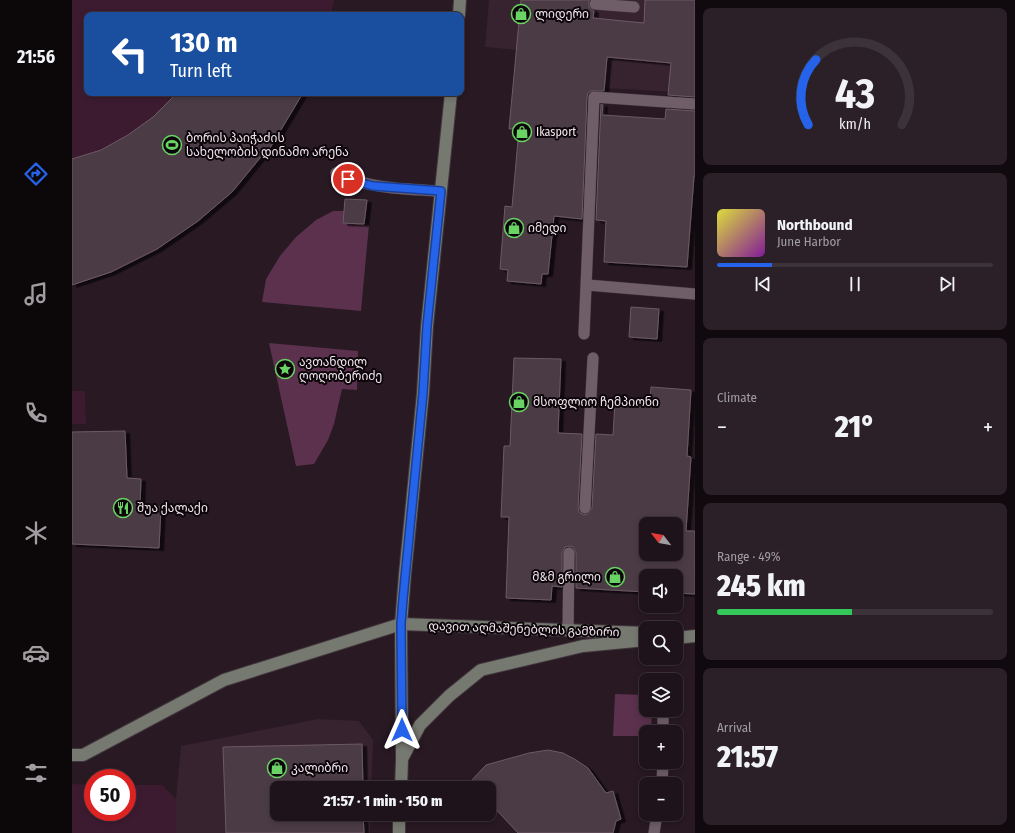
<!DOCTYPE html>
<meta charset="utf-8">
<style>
:root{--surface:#1e131a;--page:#2b2027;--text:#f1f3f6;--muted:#a19ea2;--line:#3c3239;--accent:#2563eb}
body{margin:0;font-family:"Fira Sans Condensed","Noto Sans Georgian",sans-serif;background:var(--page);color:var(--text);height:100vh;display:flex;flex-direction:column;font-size:15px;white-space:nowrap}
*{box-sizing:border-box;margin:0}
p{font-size:13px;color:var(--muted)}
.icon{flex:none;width:22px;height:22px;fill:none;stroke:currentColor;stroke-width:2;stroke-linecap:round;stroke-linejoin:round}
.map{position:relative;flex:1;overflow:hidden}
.side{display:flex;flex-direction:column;gap:8px;padding:8px;background:#100a0e;width:320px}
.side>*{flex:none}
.hud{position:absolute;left:12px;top:12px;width:380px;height:84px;border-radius:8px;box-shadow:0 2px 6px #0003,0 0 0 1px var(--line);background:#1a4fa0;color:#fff;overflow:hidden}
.needle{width:26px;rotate:301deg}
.fabs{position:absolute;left:567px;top:517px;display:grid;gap:8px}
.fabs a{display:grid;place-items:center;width:44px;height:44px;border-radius:8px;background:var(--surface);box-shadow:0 2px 6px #0003,0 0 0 1px var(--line);font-size:20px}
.speed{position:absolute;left:12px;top:769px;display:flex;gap:8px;font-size:20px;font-weight:700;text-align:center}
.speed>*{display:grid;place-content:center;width:52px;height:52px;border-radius:50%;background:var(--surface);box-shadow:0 2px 6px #0003,0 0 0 1px var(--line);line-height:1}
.speed .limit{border:6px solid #d22;background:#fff;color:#111}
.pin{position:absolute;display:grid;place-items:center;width:34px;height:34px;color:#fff;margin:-17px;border:2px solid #fff;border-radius:50%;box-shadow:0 1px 4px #0007}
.me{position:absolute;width:44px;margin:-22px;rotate:0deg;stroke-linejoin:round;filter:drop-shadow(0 0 3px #0008)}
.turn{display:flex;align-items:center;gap:14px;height:84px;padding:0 20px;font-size:18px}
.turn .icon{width:52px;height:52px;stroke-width:2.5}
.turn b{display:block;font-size:28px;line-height:34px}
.big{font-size:30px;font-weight:800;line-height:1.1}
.side .widget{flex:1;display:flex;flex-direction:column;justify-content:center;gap:6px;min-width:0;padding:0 14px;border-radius:8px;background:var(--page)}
.side .dial{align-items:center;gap:0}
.dial svg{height:104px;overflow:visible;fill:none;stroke:var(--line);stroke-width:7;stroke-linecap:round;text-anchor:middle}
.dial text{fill:var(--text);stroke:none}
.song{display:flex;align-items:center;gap:12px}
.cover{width:48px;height:48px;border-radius:6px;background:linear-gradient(135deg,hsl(60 70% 55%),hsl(290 70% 35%))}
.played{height:4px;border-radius:2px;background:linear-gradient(90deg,var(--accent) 20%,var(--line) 20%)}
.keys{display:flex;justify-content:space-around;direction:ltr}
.heat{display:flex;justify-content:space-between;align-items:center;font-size:22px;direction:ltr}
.charge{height:6px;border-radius:3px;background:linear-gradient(90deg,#34c759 49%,var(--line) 0)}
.trip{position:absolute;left:198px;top:781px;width:226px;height:40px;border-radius:8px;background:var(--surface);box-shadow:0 2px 6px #0003,0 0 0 1px var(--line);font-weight:800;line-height:40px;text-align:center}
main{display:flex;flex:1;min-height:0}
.tab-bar{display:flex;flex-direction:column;width:72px;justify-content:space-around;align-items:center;background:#0c080a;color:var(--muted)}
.tab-bar .icon{width:28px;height:28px}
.tab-bar .selected{color:var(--accent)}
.tab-bar b{font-size:18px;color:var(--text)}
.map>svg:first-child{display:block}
.built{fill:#37222f}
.green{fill:#3c1b31}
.forest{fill:#5b314d}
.building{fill:#4b3a45;stroke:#6c5a65;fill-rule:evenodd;filter:url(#shadow)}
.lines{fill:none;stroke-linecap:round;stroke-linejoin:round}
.lane-casing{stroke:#42363e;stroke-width:12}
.secondary-casing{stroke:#42363e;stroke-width:14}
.lane{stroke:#6f5d68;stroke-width:11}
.secondary{stroke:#767970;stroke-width:12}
.route-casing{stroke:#184099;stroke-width:10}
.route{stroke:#2563eb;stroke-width:7}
.labels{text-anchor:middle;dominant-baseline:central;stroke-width:4;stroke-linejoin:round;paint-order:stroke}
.poi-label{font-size:12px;fill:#f1e6ed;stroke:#0c060a;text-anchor:start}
.street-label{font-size:12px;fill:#f1e6ed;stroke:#0c060a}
</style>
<main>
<nav class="tab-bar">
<b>21:56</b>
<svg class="icon selected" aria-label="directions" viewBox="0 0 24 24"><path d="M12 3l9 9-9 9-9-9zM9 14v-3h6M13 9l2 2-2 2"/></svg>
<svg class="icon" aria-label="music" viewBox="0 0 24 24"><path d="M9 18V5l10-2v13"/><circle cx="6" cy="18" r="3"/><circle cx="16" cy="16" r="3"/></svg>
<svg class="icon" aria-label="phone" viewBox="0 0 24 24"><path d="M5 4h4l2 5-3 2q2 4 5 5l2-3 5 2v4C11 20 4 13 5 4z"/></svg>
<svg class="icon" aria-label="climate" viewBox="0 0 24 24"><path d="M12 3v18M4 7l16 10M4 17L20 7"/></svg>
<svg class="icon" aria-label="car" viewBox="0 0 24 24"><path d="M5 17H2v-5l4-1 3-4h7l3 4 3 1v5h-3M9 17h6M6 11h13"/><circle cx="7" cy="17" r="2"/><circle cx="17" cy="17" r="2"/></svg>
<svg class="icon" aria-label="filters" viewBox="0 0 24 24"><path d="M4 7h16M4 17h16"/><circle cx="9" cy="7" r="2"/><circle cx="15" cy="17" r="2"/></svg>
</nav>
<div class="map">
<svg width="623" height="833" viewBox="0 0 623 833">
<defs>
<filter id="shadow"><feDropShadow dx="4.5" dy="2.5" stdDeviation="0" flood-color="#0009"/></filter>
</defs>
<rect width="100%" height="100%" fill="#281922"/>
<!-- built -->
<g class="built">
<path d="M417,0H623V93L532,88L495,54L413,47Z"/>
<path d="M246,719L287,721L301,740L299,788H205V814H298V833H104V799L109,746Z"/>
</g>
<!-- green -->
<g class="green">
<path d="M0,0H262L259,15H15V93H229L195,153H193L167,185L168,186L126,221L85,249L39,272L0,285Z"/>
<path d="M0,391H13L14,424H0Z"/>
<path d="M0,784L21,785V812H55V785H90L104,799V833H0Z"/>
</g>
<!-- forest -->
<g class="forest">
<path d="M261,211H272L271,223L297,225L289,311L190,302L194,279L208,256L224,237L244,220Z"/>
<path d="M197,343L286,351L285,390L270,389L262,424L256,440L242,464L224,466Z"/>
<path d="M543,694L574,695V710H580L579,732H574V736H541Z"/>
</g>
<!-- building -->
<g class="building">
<path d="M449,0H517V7L522,11L521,18L572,23L573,0H623V97L596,95L599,63L535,57L532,91H519L516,93L515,97L510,219L482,216L476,274H470L469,284L435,281L436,270L428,269L433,206L440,207L447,129H437Z"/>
<path d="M105,93H231L195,153L193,152L160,192L126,221L85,249L39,272L0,285V159L29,150L56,135L81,117Z"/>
<path d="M529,104L531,105L530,115L593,119L594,109L623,111V176H622L615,267L532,262L534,221L524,220Z"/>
<path d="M273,199L295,200L292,224L271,223Z"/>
<path d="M559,307L587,309L585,339L557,337Z"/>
<path d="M442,358L489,359L486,433L510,434L506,508L507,512L512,515L516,514L520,508L524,434L541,435L543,402L578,404L579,387L619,390L615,456L619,457L614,531H623V594L604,593V576H574V592L504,588V553L501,547L497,546L493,547L490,553V587L480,586L479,600L434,598L437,517H429L432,446H438ZM574,524H604V554H574Z"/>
<path d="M53,431L55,478L69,479L68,506L89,507L87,548L0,544V432Z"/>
<path d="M290,744L291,788H205V814H291L292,833H154L151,747Z"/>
<path d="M476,750L491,753L504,760L516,768L534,793L541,791L549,819L544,821L541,833H446L417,802V788H404L398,782L414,765L457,753Z"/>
</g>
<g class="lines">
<defs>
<g id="lane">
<path d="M523,4L562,7"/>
<path d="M264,173C297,189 333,189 369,191"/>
<path d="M515,285L623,294"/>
<path d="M512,334L522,97L623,104"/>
<path d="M513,508L521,358"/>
<path d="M496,631L497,553"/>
<path d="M591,732V710"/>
<path d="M590,784L591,762"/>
<path d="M582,833L585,814"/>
</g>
<g id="secondary">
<path d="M387,15L388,0"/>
<path d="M604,638L623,636"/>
<path d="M0,755H11L152,680L329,624L574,633"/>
<path d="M331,757L348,725L377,696L409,670L511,646L574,640"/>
<path d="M329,788L330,760L329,624L333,574L351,393L355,326L379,93"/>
<path d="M327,833V814"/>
</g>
</defs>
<!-- lane casing -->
<use href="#lane" class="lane-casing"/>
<!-- secondary casing -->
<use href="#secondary" class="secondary-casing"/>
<!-- lane -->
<use href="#lane" class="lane"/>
<!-- secondary -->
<use href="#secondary" class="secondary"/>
</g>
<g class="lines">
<defs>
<path id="route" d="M276,179L301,186L369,191L355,326L351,393L331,599L329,624L330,730"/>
</defs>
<!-- route casing -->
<use href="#route" class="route-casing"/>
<!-- route -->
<use href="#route" class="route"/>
</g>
<!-- icons -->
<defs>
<symbol id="shop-ring" viewBox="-11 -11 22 22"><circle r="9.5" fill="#0c060a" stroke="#69d464" stroke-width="1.5"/><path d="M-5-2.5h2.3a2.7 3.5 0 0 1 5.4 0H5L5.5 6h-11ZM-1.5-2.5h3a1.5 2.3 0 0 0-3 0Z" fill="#69d464"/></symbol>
<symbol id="stadium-ring" viewBox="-11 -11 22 22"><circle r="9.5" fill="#0c060a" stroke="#69d464" stroke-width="1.5"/><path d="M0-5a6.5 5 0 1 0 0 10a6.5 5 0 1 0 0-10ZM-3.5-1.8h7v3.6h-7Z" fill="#69d464"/></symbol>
<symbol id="sight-ring" viewBox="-11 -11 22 22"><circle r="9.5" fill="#0c060a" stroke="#69d464" stroke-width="1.5"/><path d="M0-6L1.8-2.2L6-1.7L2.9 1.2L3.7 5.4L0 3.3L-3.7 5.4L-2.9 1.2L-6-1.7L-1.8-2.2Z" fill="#69d464"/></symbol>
<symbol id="restaurant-ring" viewBox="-11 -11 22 22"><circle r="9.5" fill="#0c060a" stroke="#69d464" stroke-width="1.5"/><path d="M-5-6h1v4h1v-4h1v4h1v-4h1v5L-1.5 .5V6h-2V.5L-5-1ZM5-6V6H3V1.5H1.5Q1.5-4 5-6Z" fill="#69d464"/></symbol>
</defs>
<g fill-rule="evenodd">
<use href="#shop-ring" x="438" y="3" width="22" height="22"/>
<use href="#shop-ring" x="439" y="121" width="22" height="22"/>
<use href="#stadium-ring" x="89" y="134" width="22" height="22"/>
<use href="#shop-ring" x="431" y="217" width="22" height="22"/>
<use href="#sight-ring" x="202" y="358" width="22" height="22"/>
<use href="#shop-ring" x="436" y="391" width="22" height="22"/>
<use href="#restaurant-ring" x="40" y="497" width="22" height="22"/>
<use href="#shop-ring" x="532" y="566" width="22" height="22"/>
<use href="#shop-ring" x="194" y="757" width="22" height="22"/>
</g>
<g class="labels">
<!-- poi labels -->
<g class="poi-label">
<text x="463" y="14">ლიდერი</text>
<text x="464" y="132">Ikasport</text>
<text x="114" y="138">ბორის პაიჭაძის<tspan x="114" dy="14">სახელობის დინამო არენა</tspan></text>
<text x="456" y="228">იმედი</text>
<text x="227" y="362">ავთანდილ<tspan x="227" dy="14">ღოღობერიძე</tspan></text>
<text x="461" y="402">მსოფლიო ჩემპიონი</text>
<text x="65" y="508">შუა ქალაქი</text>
<text x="529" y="577" text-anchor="end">მ&amp;მ გრილი</text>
<text x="219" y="768">კალიბრი</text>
</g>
<!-- street labels -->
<g class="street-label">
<text transform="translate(452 629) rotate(2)">დავით აღმაშენებლის გამზირი</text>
</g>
</g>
</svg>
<div class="fabs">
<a><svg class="needle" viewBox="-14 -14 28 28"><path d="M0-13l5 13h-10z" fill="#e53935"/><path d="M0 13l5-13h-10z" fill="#a19ea2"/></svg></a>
<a><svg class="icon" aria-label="sound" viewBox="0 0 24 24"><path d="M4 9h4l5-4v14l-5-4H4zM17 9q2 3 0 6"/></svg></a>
<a><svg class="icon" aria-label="search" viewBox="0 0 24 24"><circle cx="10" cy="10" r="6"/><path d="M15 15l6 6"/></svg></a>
<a><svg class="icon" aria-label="layers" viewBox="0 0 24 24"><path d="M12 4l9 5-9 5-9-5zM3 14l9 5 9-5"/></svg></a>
<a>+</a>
<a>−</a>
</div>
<div class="speed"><div class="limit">50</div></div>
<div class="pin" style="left:276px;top:179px;background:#d93025"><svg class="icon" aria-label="arrive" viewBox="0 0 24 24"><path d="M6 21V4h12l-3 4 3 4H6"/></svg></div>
<svg class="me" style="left:330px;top:730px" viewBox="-20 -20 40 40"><path d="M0-17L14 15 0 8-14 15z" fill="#2563eb" stroke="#fff" stroke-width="4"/></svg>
<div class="trip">21:57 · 1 min · 150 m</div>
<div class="hud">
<div class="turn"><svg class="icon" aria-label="left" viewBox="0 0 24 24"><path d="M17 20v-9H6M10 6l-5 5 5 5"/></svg><div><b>130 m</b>Turn left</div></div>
</div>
</div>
<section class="side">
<div class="widget dial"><svg viewBox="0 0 100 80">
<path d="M14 69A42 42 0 1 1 86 69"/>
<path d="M14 69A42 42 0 0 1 20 19" stroke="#2563eb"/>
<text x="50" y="56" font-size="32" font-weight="700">43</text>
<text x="50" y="72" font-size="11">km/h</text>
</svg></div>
<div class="widget">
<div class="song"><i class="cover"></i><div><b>Northbound</b><p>June Harbor</p></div></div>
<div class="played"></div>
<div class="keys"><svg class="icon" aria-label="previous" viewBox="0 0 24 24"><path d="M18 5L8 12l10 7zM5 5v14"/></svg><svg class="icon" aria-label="pause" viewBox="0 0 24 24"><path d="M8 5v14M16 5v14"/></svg><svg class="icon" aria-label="next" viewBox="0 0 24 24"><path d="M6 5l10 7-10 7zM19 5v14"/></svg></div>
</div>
<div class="widget"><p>Climate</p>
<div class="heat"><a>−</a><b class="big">21°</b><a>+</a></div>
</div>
<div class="widget"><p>Range · 49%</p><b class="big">245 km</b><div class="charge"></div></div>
<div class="widget"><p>Arrival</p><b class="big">21:57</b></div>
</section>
</main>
